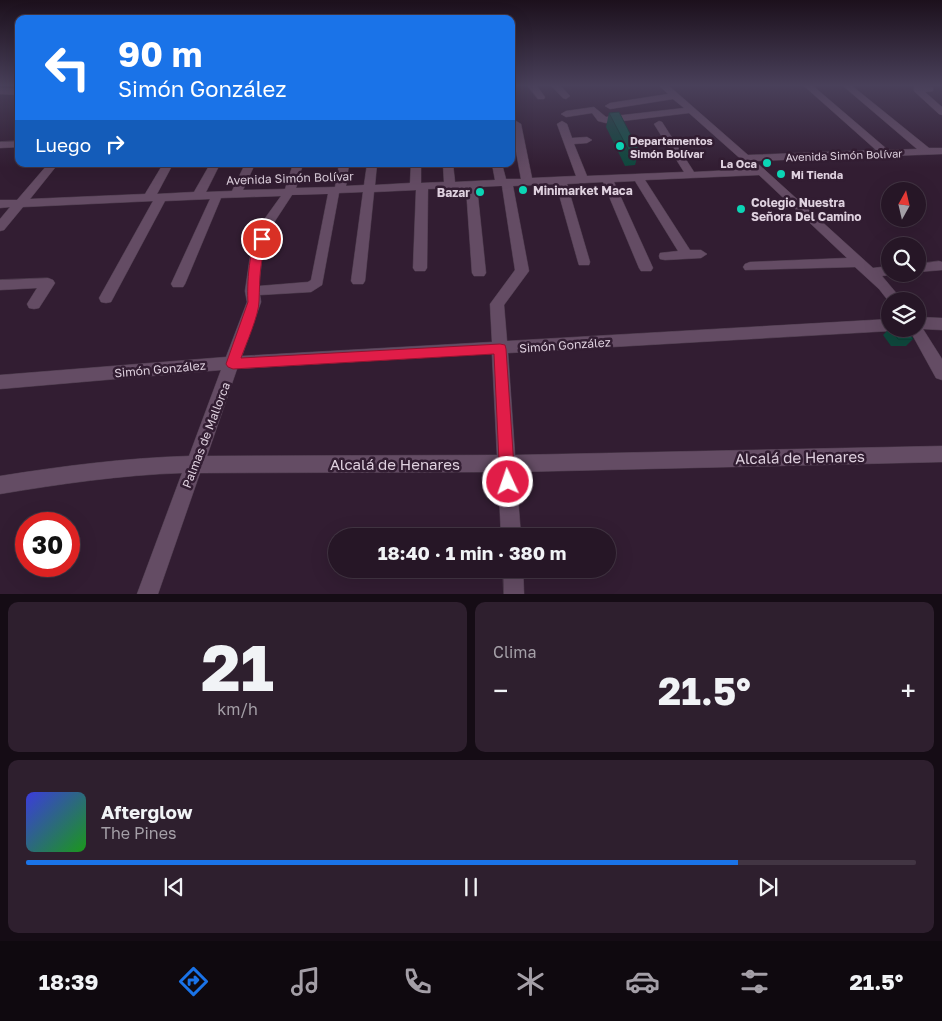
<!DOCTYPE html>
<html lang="es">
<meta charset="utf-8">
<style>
:root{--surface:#261626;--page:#2e1f2e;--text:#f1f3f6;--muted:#a49fa7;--line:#423543;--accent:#1a73e8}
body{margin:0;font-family:"Golos Text",sans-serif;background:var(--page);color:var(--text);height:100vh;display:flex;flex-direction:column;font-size:19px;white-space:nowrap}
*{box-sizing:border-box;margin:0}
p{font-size:16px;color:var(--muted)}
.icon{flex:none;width:28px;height:28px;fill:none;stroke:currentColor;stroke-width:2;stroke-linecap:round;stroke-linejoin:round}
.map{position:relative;height:594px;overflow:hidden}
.side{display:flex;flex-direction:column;gap:8px;padding:8px;background:#150c15;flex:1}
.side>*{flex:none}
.banner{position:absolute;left:15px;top:15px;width:500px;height:152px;border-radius:10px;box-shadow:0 5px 20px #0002,0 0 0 1px var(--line);background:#1a73e8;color:#fff;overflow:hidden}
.needle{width:32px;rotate:8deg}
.tools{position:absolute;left:881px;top:182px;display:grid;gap:10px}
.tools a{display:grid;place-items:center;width:45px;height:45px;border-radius:50%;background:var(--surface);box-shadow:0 5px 20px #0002,0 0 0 1px var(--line);font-size:25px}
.speed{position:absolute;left:15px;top:512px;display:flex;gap:10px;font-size:25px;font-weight:700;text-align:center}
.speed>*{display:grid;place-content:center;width:65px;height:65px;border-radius:50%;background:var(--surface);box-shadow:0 5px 20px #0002,0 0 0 1px var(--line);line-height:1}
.speed .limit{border:8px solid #d22;background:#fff;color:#111}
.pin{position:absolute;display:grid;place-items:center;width:42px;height:42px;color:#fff;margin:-21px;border:2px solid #fff;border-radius:50%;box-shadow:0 1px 5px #0007}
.me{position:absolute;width:55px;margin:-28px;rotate:357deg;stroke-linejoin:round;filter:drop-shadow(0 0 4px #0008)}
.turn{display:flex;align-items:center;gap:18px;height:105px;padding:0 20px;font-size:22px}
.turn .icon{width:65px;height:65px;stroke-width:2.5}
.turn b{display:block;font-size:35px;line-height:42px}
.then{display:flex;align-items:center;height:48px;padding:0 20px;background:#0003;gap:10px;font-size:19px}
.big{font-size:38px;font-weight:700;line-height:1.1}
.side .tile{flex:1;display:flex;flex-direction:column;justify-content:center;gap:8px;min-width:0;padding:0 18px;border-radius:10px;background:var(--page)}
.side .dial{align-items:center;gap:0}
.dial b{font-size:65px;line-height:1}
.song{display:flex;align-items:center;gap:15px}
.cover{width:60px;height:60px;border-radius:8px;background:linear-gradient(135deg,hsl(240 70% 55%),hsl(120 70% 35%))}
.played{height:5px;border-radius:2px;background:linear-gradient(90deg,var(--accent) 80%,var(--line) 80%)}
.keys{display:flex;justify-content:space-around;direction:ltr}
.heat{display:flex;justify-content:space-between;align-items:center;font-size:28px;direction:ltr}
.side .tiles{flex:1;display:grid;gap:8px;grid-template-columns:1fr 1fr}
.tile:last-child{grid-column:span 2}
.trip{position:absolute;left:328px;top:528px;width:288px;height:50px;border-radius:25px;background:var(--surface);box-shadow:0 5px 20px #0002,0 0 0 1px var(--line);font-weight:700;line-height:50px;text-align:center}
.dock{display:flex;height:80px;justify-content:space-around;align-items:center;background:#0f090f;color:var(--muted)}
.dock .icon{width:35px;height:35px}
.dock .selected{color:var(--accent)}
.dock b{font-size:22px;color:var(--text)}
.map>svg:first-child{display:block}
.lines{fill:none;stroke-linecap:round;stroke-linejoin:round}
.minor-casing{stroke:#4c3b4c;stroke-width:1}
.minor{fill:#644c64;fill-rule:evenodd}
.wall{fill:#0e483d}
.building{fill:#105447;stroke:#0b3b32}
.route{fill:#e11d48;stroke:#92132f}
.poi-dot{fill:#0bd5b5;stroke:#321d32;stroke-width:2}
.labels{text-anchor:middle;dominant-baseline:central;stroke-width:5;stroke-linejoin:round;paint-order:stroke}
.far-poi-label{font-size:11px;font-weight:bold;fill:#dfd1df;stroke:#321d32;text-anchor:start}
.far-street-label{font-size:11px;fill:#dfd1df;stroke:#321d32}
.street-label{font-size:12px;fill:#dfd1df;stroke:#321d32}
.poi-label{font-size:12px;font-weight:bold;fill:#dfd1df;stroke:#321d32;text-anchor:start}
.near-street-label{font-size:15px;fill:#dfd1df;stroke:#321d32}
</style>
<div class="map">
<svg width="942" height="594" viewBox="0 0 942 594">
<rect width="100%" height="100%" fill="#321d32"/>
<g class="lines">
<defs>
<g id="minor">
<path d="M527,85H536L545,97L544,99H538Z"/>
<path d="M551,85H560L570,96L566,99L563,98Z"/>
<path d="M659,85H668L748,155L876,150L803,85H812L888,150L917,149L842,85H851L929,148H942V154L755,161L873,268L890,266V274H895L882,276L903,301H890V303L879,289L855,267L745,270L743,267L745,264L750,262L847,258L759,175L645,180L690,250H701L707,254L701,258L665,260L660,259L659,256L660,253L678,251L635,181L614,182L653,268L651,271H641L639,268L603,182L567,184L590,262L589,265H579L578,262L556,184L513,186L529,271L504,305L507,341L890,319V329H895L890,331L508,353L515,455L942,446V462L516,472L521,536H501L498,472L200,473L158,594H137L182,473C121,475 60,484 0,494V476C63,466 125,458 189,456L221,370L0,389V375L226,357L247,302L245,291L250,257L263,221L281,196L221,198L185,284L183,287H173L171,284L210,199L165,201L111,302L106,303L101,302L99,298L153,201L23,207L4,230L0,231V219L10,207L0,208V200H17L48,164H58L30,199L145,194L163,164H173L157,194L194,192L210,164H220L206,192L232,191L245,164H255L243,190L285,189L293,164H303L296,188L335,187L339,164H349L346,186L364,185L367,164H377L375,185L410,183L411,164H421V183L444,182L443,164H453L455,182L495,180L492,164H502L506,179H521L511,124L516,121L521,124L532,178L576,176L557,124L562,121L567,124L572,138L587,137L592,140L587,143L574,144L587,176L684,172L654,124L659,121L662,122L694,172L752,169L689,113L606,123L598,121L592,113L566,117L561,114L566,111L594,107L606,117L684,108L673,99L610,109L605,106L610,103L668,94ZM502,186L515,270L490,304L492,342L242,356L261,302L260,295L311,292L322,285L339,193L363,192L351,281L353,284H363L365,281L374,192L416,190L413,268L415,271H425L427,268L428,189L466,188L472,273L474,276H484L486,273L477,187ZM328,194L311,280L308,282L259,286L262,257L275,221L292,195ZM492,354L497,455L207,456L237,369Z"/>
<path d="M917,86L933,87V91L925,92L942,107V115L939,114L914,91V87Z"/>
<path d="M0,88L19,89V95L0,94Z"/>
<path d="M19,141V147L0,148V142Z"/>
<path d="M939,261L942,262V270L918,272V264Z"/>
<path d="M48,278L53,280L55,283L39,308L34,309L29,308L27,304L37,288L0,290V280Z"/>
<path d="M918,317L942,318V330L923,329L942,359V380L936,378L909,329H918Z"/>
<path d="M503,569H523L524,594H504Z"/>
</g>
</defs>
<!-- minor casing -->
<use href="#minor" class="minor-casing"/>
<!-- minor -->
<use href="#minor" class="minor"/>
</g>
<!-- wall -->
<g class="wall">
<path d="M609,113L639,151L635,165L625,166L606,127Z"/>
<path d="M890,328L906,329L913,339L906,346H891L883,335Z"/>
</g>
<!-- building -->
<g class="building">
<path d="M619,112L639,151H629L609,113Z"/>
<path d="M891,329H906L913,339H898Z"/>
</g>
<!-- sky -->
<linearGradient id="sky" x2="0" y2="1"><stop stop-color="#1c101c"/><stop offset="0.51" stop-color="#49405a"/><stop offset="1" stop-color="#49405a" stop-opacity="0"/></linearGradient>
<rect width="942" height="168" fill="url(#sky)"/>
<!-- route -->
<path class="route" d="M262,235L268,239C259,263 260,277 259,301C259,315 246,344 241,358L500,344L505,345L506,349L515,482L513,487L508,489L502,487L500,482L494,354L233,369L228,367L226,364L248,302C247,289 248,240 262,235Z"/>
<!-- markers -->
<g class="poi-dot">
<circle cx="620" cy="146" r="5"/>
<circle cx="767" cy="163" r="5"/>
<circle cx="781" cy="174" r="5"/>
<circle cx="523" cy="190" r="5"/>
<circle cx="480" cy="192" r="5"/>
<circle cx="741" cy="209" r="5"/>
</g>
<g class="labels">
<!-- far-poi labels -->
<g class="far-poi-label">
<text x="630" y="140">Departamentos<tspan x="630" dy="13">Simón Bolívar</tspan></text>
<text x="757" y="163" text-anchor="end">La Oca</text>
<text x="791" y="174">Mi Tienda</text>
</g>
<!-- far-street labels -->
<g class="far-street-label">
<text transform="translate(844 155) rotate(-2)">Avenida Simón Bolívar</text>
</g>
<!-- street labels -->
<g class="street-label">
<text transform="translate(290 178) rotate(-2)">Avenida Simón Bolívar</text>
<text transform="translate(565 345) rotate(-4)">Simón González</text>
<text transform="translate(160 369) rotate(-5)">Simón González</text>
<text transform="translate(206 435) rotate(-69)">Palmas de Mallorca</text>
</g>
<!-- poi labels -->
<g class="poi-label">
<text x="533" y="190">Minimarket Maca</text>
<text x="470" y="192" text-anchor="end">Bazar</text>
<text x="751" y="202">Colegio Nuestra<tspan x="751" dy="14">Señora Del Camino</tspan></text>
</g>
<!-- near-street labels -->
<g class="near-street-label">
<text transform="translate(800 457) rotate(-1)">Alcalá de Henares</text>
<text x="395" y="464">Alcalá de Henares</text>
</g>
</g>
</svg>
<div class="tools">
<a><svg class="needle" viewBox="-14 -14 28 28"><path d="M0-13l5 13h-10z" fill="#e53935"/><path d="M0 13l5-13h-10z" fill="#a49fa7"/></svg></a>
<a><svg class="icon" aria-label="search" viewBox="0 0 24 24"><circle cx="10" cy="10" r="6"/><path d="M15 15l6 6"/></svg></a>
<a><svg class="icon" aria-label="layers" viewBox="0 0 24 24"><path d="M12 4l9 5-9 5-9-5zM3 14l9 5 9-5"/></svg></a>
</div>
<div class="speed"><div class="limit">30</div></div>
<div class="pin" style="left:262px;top:239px;background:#d93025"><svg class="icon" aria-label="arrive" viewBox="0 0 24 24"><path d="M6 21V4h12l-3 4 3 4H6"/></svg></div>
<svg class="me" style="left:508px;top:482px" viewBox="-20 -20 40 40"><circle r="17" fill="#e11d48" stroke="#fff" stroke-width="3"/><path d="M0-11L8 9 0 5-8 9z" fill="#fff"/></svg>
<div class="trip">18:40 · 1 min · 380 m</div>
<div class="banner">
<div class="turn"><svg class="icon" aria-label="left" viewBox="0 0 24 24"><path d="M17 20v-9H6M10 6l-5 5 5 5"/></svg><div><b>90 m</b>Simón González</div></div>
<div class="then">Luego<svg class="icon" aria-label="right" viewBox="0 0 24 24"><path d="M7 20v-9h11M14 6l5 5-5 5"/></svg></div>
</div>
</div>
<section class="side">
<div class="tiles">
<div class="tile dial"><b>21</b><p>km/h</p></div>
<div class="tile"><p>Clima</p>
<div class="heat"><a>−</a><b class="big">21.5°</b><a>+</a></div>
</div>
<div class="tile">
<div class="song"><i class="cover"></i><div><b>Afterglow</b><p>The Pines</p></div></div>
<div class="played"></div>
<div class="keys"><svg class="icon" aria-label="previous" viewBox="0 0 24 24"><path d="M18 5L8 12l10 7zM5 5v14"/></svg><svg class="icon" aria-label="pause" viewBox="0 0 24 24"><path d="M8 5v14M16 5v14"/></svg><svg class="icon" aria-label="next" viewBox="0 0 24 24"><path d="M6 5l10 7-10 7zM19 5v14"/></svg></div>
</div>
</div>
</section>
<nav class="dock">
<b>18:39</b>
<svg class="icon selected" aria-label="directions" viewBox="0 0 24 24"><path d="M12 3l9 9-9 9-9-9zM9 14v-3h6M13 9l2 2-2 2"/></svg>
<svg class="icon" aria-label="music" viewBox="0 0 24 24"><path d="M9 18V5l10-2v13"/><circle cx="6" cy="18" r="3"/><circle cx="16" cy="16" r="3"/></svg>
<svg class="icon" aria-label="phone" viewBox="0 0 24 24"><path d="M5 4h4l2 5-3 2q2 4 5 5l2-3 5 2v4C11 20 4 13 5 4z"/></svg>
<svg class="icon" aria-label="climate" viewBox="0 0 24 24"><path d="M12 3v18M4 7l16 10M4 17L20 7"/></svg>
<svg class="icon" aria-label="car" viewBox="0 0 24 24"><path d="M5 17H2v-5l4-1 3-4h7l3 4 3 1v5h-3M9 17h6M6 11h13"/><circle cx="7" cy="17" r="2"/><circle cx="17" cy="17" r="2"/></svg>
<svg class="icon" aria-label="filters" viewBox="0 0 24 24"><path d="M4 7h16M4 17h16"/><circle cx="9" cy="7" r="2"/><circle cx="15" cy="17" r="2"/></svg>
<b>21.5°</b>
</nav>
